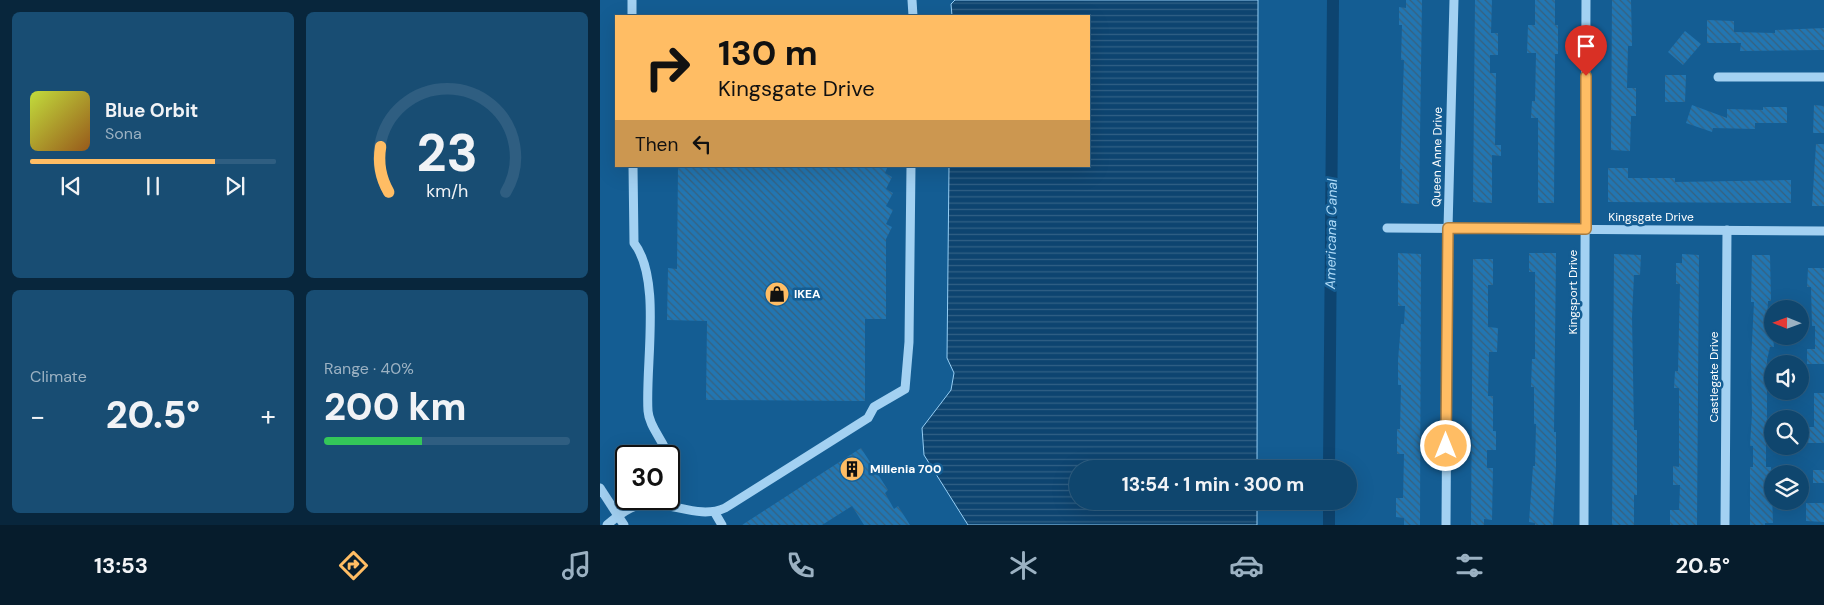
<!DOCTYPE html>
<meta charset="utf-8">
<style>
:root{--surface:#0f466e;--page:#184d73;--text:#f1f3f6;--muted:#9bb1c2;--line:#2f5e81;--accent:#ffbd64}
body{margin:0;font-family:"DM Sans",sans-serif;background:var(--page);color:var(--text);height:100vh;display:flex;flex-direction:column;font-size:19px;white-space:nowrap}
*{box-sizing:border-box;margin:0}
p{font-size:16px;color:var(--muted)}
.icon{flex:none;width:28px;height:28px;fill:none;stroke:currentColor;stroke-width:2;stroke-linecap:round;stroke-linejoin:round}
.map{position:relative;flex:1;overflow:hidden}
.sheet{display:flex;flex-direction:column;gap:12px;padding:12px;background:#08263c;width:600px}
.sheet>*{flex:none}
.banner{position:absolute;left:15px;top:15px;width:475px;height:152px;border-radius:0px;box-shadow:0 5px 20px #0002,0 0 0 1px var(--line);background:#ffbd64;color:#111;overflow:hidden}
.needle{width:32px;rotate:271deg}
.controls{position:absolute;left:1164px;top:300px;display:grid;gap:10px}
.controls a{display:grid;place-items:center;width:45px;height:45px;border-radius:50%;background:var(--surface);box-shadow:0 5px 20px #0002,0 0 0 1px var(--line);font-size:25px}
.speed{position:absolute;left:15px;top:445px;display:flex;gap:10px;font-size:25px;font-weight:700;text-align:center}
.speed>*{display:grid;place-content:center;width:65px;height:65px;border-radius:50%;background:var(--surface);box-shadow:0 5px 20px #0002,0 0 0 1px var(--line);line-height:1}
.speed .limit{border:2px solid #111;border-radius:8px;background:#fff;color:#111}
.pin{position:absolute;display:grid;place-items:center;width:42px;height:42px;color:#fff;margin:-51px -21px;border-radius:50% 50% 50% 0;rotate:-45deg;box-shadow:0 0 5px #0007}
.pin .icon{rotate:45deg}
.me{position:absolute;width:55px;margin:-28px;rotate:0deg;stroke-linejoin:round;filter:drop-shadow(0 0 4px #0008)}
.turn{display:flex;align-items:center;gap:18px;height:105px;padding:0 20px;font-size:22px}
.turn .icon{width:65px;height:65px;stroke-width:2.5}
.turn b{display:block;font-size:35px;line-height:42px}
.then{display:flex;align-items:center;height:48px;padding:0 20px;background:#0003;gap:10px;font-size:19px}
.big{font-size:38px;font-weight:800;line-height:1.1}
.sheet .tile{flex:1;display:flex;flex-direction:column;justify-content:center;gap:8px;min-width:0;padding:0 18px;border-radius:8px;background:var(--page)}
.sheet .dial{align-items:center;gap:0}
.dial svg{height:130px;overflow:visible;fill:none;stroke:var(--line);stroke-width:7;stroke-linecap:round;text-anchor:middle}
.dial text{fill:var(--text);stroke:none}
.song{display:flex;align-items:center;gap:15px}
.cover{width:60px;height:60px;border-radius:8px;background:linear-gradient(135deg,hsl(70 70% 55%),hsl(30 70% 35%))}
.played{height:5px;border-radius:2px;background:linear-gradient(90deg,var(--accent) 75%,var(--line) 75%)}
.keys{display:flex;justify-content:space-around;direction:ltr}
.heat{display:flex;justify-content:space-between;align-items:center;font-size:28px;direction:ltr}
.charge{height:8px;border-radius:4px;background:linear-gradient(90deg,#34c759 40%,var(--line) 0)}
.sheet .tiles{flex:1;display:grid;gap:12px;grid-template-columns:repeat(2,1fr)}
.trip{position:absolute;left:469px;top:460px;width:288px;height:50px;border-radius:25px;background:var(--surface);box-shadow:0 5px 20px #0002,0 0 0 1px var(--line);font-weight:800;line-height:50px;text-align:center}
.tab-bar{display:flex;height:80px;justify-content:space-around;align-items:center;background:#061c2c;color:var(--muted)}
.tab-bar .icon{width:35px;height:35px}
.tab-bar .current{color:var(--accent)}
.tab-bar b{font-size:22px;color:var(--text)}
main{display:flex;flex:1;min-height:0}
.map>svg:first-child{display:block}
.water{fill:url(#water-rules);stroke:#95cef5}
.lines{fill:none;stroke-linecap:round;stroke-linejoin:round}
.canal{stroke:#0d4470;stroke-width:12}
.building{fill:url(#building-back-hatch)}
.minor{stroke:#a3d1f2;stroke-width:9}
.route-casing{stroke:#a67b41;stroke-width:12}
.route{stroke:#ffbd64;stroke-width:9}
.labels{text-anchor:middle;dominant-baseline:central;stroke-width:5;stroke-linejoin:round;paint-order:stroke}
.street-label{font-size:12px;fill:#fff;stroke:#145d93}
.poi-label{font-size:12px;font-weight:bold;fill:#fff;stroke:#145d93;text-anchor:start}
.water-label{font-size:14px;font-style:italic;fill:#afdbf8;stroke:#145d93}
</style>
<main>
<section class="sheet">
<div class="tiles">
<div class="tile">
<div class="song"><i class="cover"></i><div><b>Blue Orbit</b><p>Sona</p></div></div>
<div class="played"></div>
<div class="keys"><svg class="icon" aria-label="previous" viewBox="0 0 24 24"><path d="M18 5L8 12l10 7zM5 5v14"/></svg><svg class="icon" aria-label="pause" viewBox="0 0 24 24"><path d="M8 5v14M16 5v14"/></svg><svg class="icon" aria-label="next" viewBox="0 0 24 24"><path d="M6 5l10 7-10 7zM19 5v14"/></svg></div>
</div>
<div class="tile dial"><svg viewBox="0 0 100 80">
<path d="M14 69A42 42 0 1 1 86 69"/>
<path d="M14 69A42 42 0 0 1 9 41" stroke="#ffbd64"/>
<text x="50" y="56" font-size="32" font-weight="700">23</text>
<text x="50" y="72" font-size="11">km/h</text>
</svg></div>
<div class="tile"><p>Climate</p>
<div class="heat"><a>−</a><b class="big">20.5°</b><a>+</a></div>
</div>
<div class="tile"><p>Range · 40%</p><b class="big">200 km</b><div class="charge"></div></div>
</div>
</section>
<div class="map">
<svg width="1224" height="525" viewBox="0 0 1224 525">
<defs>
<pattern id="water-rules" width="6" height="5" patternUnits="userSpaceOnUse" patternTransform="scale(1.25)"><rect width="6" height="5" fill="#0d4470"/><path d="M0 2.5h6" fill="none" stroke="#316085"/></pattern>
<pattern id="building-back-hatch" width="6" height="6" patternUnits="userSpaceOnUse" patternTransform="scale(1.25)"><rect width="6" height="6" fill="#2276b2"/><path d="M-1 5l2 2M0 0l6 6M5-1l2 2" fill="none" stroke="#37617f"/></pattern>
</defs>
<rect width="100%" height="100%" fill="#145d93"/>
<!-- water -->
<path class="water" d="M355,0H658L657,469H478V501H657V525H368L324,455L322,428L351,390L354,373L347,358L349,166H489V16H352L351,4Z"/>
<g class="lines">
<!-- canal -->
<g class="canal">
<path d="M729,469L733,0"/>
<path d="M729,525V501"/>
</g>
</g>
<!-- building -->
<g class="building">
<path d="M806,0H822L819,204L801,203L802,169H800L804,60H801L802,25H799V7L806,8Z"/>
<path d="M875,0H892L891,33H898V55H890V73H896L895,145H901V156L892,155V203L873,202Z"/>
<path d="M935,0H955V25H958V54H955L954,203H938V118H931L932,101H935L936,53H927L928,25H935Z"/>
<path d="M1012,0H1031L1032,46H1028L1027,88H1036V116H1031L1030,151L1011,150Z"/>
<path d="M1107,20L1134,21V32L1175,33V30L1224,28V50L1140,51L1141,43H1107Z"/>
<path d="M1085,31L1101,44L1083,65L1068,52Z"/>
<path d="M1065,75H1086L1085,102H1065Z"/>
<path d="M1092,105L1127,118V109L1163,110V107H1187V123H1155V129L1113,128L1112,132L1086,123Z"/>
<path d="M1214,105L1224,106V133H1213Z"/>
<path d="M1216,144H1224V206H1212Z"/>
<path d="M78,166H288L285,173L292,177L286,189L293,193L286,206L293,210L286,224L292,227L286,239V319H265V401L106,400L107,321L67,320L68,268L77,269Z"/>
<path d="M1008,168H1028V178H1075V182L1191,180V203L1008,202Z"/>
<path d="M798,253L821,254L820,525H804V518L796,517V498H803L804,454H797V429H800L801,385H798V360L801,324H804L805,306H798Z"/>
<path d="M929,253H956L954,432H956V466L953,525H935V523L929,522L933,466H935L936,424H934V387H931L932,359H935V272H929Z"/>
<path d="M1014,254L1041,255L1040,275H1034L1032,317L1034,430H1037V495H1034V525H1012Z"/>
<path d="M1082,254L1099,255L1097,525H1070V510H1079L1080,485H1073V466L1079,467V388H1074L1075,371H1078L1080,284H1076V263H1082Z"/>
<path d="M1152,255H1170L1171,301H1168L1167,326H1172L1174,347H1170L1167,360V420H1170V443H1166V467H1171L1173,523H1165V525H1150V467H1153V446H1150L1152,413L1151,361L1154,302H1151Z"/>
<path d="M873,259H893V285H888V327L898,328L897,352H889L888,396H893V431H896V450H887V468H893L892,520L884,519V525H871Z"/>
<path d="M1208,268H1224V364H1207V349H1215V326H1212L1211,287H1207Z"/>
<path d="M1214,393H1224V443H1205L1206,427H1214Z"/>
<path d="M261,448L288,490L285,493L294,509L298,506L310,525H264L252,506L222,525H142Z"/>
<rect x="1213" y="470" width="11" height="13"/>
<path d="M1206,503H1224V522L1206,521Z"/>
</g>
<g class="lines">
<!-- minor -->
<g class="minor">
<path d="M32,0V16"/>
<path d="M312,0L313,16"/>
<path d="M1118,77H1224"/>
<path d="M33,166L34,243C62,279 45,365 48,411C49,427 64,441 68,456"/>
<path d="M787,228L1224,231"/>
<path d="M69,459V484"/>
<path d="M0,488L24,525"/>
<path d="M115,513L122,525"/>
<path d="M7,525C15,518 26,509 36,506C66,497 96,521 125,508L268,418L274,407L305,389L309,342L311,166"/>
<path d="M846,525L848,228L854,0"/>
<path d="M984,525L986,0"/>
<path d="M1125,525L1127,230"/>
</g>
</g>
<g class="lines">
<defs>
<path id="route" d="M846,446L848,228L986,229V76"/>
</defs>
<!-- route casing -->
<use href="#route" class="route-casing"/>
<!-- route -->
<use href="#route" class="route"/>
</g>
<!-- icons -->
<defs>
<symbol id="shop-disc" viewBox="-11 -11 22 22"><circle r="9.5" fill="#ffbd64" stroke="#145d93"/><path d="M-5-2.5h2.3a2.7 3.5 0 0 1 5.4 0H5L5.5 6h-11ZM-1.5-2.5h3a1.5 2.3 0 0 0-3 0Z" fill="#111"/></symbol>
<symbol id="building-disc" viewBox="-11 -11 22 22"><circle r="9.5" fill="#ffbd64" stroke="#145d93"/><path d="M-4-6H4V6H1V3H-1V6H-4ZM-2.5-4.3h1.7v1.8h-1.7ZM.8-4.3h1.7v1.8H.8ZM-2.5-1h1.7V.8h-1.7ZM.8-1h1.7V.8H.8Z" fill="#111"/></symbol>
</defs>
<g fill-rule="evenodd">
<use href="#shop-disc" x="163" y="280" width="28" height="28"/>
<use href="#building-disc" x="238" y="455" width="28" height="28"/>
</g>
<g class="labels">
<!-- street labels -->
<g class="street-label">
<text transform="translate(837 157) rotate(-89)">Queen Anne Drive</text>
<text x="1051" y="217">Kingsgate Drive</text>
<text transform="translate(973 292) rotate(-90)">Kingsport Drive</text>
<text transform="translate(1114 377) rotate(-90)">Castlegate Drive</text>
</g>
<!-- poi labels -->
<g class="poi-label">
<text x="194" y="294">IKEA</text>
<text x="270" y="469">Millenia 700</text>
</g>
<!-- water labels -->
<g class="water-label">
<text transform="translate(731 234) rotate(-89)">Americana Canal</text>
</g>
</g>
</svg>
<div class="controls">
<a><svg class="needle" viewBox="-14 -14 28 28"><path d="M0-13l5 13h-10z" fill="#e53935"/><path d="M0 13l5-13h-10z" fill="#9bb1c2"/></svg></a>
<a><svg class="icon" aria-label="sound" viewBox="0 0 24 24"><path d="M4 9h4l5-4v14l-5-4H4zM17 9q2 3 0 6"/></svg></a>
<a><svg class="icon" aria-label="search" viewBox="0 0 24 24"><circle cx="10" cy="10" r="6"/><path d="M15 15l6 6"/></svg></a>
<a><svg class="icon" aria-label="layers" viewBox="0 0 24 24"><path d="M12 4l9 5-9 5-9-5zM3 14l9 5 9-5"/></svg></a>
</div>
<div class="speed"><div class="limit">30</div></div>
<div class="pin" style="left:986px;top:76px;background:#d93025"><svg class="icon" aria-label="arrive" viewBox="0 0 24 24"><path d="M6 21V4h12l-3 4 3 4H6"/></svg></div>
<svg class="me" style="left:846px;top:446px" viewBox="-20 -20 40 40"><circle r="17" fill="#ffbd64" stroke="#fff" stroke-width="3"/><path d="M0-11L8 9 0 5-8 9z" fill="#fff"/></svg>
<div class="trip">13:54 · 1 min · 300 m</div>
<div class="banner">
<div class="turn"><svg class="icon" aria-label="right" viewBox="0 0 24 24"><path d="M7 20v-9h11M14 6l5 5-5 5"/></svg><div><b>130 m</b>Kingsgate Drive</div></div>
<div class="then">Then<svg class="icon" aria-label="left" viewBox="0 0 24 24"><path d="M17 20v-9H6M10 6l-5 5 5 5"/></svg></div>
</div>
</div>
</main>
<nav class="tab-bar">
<b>13:53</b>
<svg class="icon current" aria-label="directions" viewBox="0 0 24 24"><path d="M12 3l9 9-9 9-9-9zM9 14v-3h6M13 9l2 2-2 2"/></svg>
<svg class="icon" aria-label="music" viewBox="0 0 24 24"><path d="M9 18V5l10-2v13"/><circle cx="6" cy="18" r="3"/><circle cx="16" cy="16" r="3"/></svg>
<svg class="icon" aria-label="phone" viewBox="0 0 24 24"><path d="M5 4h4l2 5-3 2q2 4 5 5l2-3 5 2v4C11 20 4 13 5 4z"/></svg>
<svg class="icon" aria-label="climate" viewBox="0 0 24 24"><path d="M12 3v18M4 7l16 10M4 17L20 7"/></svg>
<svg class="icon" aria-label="car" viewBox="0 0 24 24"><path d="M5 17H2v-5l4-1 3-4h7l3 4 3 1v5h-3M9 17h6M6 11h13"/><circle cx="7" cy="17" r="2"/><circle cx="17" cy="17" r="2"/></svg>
<svg class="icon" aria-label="filters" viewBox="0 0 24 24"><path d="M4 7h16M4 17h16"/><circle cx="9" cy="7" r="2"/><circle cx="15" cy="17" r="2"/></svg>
<b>20.5°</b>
</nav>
